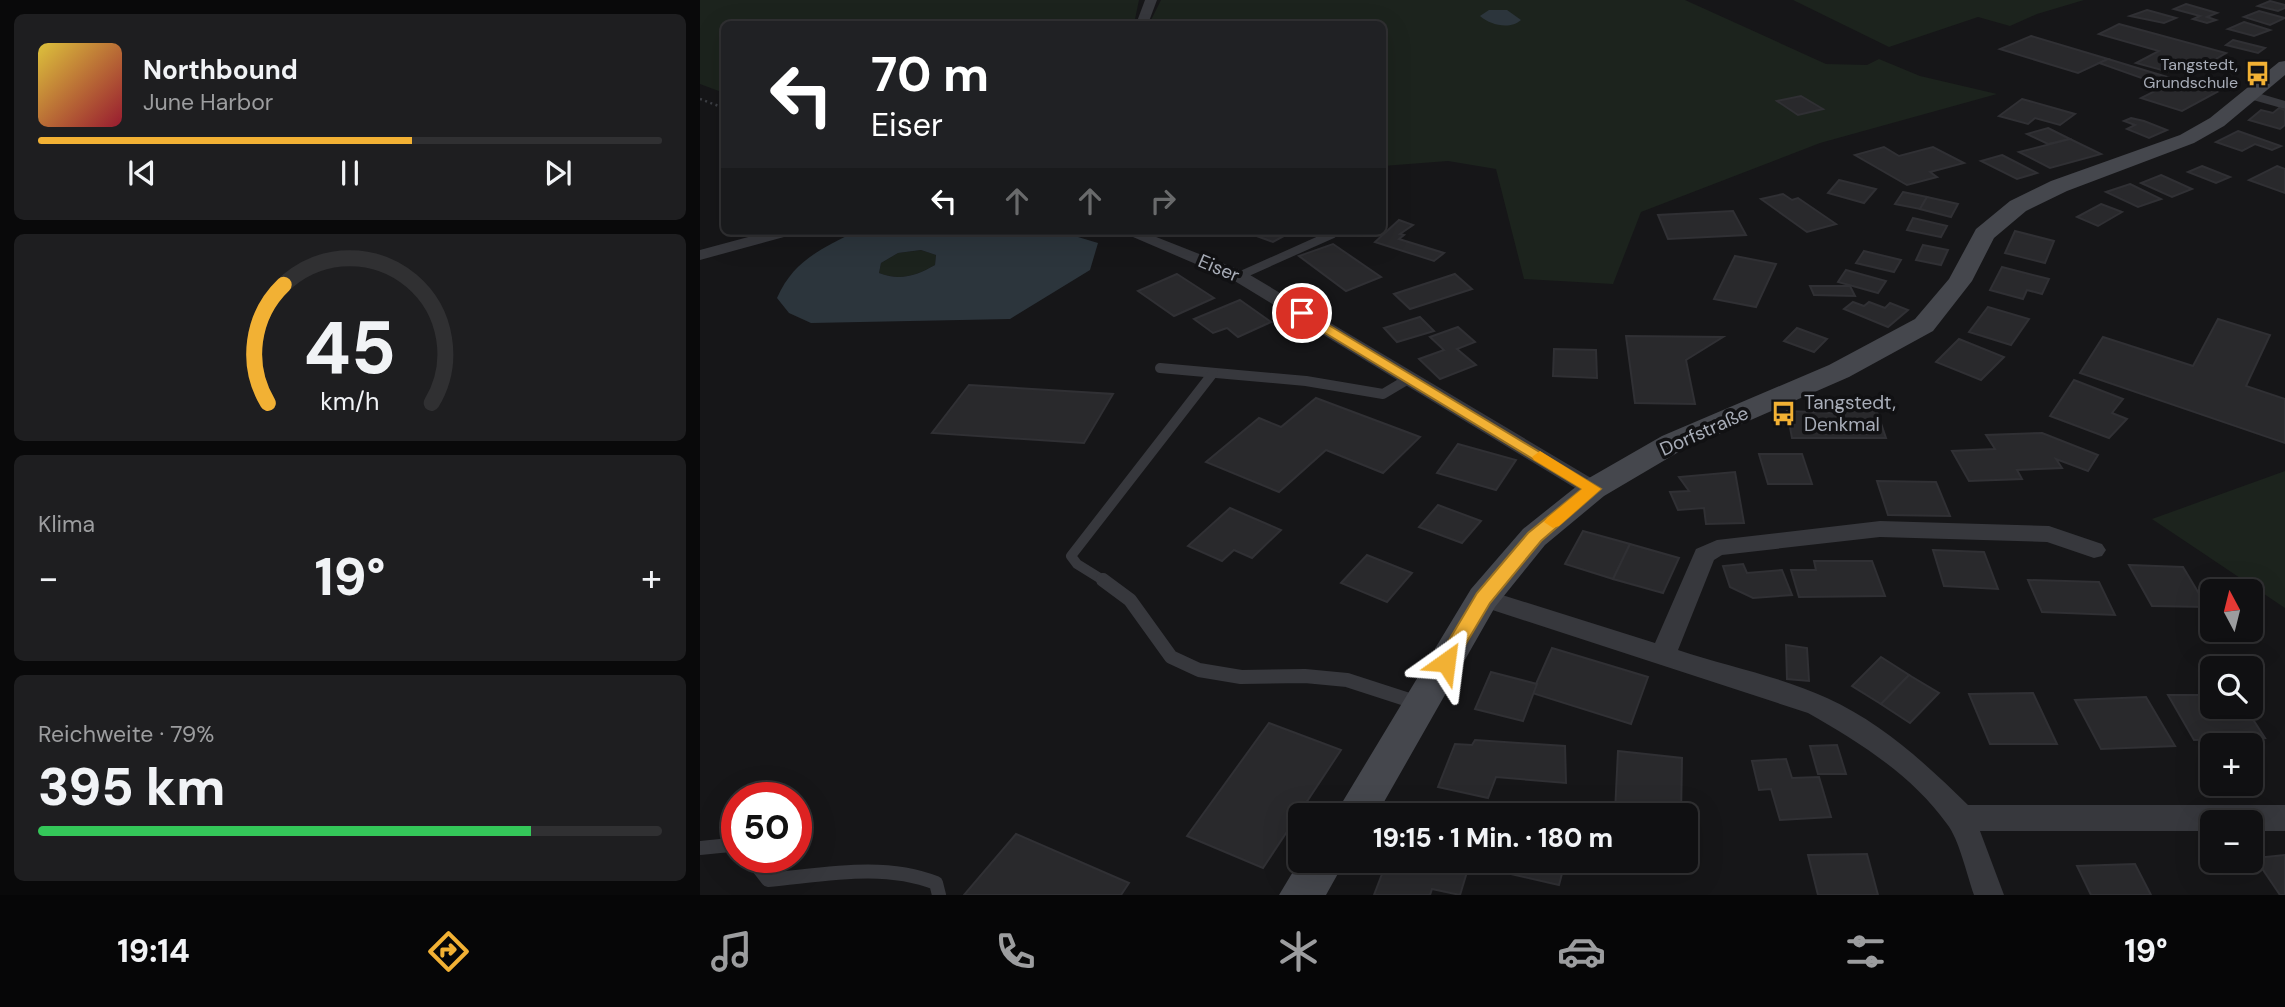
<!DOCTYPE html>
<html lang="de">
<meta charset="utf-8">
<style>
:root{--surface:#101012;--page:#1e1e20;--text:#f1f3f6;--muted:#9c9d9f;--line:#303032;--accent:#f2b134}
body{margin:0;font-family:"DM Sans",sans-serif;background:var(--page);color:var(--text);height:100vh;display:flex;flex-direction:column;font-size:26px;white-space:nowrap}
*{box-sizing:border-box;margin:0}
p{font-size:23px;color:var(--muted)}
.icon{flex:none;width:38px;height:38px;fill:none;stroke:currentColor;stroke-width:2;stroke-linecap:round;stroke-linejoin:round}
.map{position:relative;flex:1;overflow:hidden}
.sheet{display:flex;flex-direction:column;gap:14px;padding:14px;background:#09090a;width:700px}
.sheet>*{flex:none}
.hud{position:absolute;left:21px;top:21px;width:665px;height:214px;border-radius:10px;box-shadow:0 7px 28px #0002,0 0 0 2px var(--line);background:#202124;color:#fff;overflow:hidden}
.needle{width:46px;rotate:353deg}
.tools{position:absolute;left:1500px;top:579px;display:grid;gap:14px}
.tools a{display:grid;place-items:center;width:63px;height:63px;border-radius:10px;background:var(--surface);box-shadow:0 7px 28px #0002,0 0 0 2px var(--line);font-size:35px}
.speed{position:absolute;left:21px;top:782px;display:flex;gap:14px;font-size:35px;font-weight:700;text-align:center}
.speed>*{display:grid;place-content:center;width:91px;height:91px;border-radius:50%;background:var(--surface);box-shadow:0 7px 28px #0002,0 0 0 2px var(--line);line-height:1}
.speed .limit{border:10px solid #d22;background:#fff;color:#111}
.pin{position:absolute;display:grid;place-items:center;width:60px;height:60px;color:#fff;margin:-30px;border:4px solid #fff;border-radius:50%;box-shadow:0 2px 7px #0007}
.me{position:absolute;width:77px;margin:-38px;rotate:31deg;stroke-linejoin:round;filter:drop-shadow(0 0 5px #0008)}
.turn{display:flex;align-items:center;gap:24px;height:147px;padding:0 35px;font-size:32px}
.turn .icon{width:91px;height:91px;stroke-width:2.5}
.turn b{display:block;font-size:49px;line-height:60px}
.lanes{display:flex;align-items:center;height:66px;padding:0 35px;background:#0003;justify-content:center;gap:35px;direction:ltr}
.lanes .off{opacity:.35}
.big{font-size:52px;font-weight:800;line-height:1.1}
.sheet .widget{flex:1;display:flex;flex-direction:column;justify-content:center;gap:10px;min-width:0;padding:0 24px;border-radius:10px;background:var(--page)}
.sheet .dial{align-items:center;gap:0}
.dial svg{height:182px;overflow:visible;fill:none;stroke:var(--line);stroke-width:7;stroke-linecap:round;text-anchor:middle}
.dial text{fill:var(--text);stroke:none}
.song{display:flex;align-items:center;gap:21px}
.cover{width:84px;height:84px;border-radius:10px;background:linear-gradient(135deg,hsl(50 70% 55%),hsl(350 70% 35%))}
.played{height:7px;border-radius:4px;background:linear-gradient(90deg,var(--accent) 60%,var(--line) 60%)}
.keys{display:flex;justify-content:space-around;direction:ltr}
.heat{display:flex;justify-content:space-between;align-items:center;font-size:38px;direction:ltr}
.charge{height:10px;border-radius:5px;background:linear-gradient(90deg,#34c759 79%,var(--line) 0)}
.trip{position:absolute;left:588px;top:803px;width:410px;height:70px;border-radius:10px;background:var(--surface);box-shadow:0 7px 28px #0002,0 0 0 2px var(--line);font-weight:800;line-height:70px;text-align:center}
.dock{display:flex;height:112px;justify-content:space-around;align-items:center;background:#060607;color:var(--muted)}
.dock .icon{width:49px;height:49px}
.dock .current{color:var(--accent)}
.dock b{font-size:32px;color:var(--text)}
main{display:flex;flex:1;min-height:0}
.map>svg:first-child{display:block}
.green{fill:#1c231d;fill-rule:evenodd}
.water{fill:#2c353c;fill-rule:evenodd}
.building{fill:#29292c;stroke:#303034;stroke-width:2}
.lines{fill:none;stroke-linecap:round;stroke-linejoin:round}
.path{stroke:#3d3f44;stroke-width:2.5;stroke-dasharray:2 3.5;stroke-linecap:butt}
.lane-far2{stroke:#37383d;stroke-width:8}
.lane-far1{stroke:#37383d;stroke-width:10}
.lane{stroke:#37383d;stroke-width:14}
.street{fill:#37383d;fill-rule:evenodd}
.secondary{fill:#45474d;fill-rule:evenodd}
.route{fill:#f2b134;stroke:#9d7322;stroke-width:2}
.slow{fill:#f59e0b}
.labels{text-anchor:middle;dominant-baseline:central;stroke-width:7;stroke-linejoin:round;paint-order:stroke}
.far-poi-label{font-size:16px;fill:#a8adb8;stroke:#111113;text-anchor:end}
.street-label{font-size:19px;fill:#a8adb8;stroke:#111113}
.poi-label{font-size:19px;fill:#a8adb8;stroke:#111113;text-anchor:start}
</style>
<main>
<section class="sheet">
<div class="widget">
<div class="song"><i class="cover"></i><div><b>Northbound</b><p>June Harbor</p></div></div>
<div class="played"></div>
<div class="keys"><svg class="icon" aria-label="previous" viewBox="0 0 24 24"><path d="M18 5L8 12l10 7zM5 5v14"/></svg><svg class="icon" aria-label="pause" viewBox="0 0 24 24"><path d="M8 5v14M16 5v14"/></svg><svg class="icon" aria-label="next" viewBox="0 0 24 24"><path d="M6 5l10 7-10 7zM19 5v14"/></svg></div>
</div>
<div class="widget dial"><svg viewBox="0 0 100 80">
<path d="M14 69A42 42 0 1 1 86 69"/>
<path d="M14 69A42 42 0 0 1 21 17" stroke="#f2b134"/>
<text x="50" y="56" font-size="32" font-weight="700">45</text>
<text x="50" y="72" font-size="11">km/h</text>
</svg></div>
<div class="widget"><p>Klima</p>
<div class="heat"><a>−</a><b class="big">19°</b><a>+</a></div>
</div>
<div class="widget"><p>Reichweite · 79%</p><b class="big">395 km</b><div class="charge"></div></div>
</section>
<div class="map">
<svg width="1585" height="895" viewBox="0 0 1585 895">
<rect width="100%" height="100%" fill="#161618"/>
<!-- green -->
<g class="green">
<path d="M0,0H439L434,24H24V93L0,84Z"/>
<path d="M461,0H985L1126,64L1167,65L1179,59L1220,76L1297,94L1120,143L941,212L913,284L824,279L796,169L748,161L683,166L682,24H449ZM1101,96L1122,108L1123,109L1098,115L1077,102Z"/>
<path d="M1093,0H1384L1337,14L1310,26L1278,17L1189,47Z"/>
<path d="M221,250L236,255L235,265C216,276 200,281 179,273L181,263L198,253Z"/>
<path d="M1585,471V608L1452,519Z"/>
</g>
<!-- water -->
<g class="water">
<path d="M789,10H807L821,20C810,30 790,25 780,16Z"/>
<path d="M156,231H358L398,243L390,270L310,319L111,323L89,313L77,298C94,260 120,250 156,231ZM221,250L236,255L235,265C216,276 200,281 179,273L181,263L198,253Z"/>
</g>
<!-- building -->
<g class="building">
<path d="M1570,1L1585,5V8L1578,11L1558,6Z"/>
<path d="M1486,4L1517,13L1507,17L1516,20L1507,23L1493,19L1500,16L1474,9Z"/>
<path d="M1447,10L1476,18L1464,23L1430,16Z"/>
<path d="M1559,11L1585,18L1570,25L1544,17Z"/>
<path d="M1544,22L1570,30L1554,36L1528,29Z"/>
<path d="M1419,24L1526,53L1497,70L1481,65L1469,72L1436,63L1459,51L1399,34Z"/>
<path d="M1331,36L1408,59L1378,73L1300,49Z"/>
<path d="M1533,40L1565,48L1558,53L1526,45Z"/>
<path d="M1408,59L1477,80L1464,86L1399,63Z"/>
<path d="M1477,80L1517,92L1482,111L1441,98Z"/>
<path d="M1101,96L1123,109L1098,115L1077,101Z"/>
<path d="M1322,99L1375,114L1360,125L1335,118L1328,124L1299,116Z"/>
<path d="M1579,108L1585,110V125L1580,129L1549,120L1561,110L1573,113Z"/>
<path d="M1431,118L1444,121L1467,130L1449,138L1427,129L1435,125L1424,121Z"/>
<path d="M1348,128L1370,139L1348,144L1327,134Z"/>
<path d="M1538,131L1581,146L1572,150L1555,144L1542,151L1516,142Z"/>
<path d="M1370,139L1401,154L1350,168L1319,152Z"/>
<path d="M1184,147L1199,156L1233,147L1264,163L1230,172L1237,177L1207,185L1155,155Z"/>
<path d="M1302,155L1337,173L1317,179L1281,161Z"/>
<path d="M1502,166L1530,177L1516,183L1488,172Z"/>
<path d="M1577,166L1585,169V193L1549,180Z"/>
<path d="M1461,175L1492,189L1472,197L1441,183Z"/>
<path d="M1139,180L1176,189L1164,203L1128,193Z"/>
<path d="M1430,184L1461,199L1438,207L1406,192Z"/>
<path d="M1203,192L1227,197L1220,209L1195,204Z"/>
<path d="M1083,194L1092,200L1098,198L1136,224L1107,232L1061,199Z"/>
<path d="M1227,197L1258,204L1251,217L1220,209Z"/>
<path d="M1401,204L1422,212L1398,226L1377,217Z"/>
<path d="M1033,211L1046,235L968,239L958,215Z"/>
<path d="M1213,218L1247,226L1241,237L1207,230Z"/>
<path d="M699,220L713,225L700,234L704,235L699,239L744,253L734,261L675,242Z"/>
<path d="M543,231H593L573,242Z"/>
<path d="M1315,231L1354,241L1345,263L1305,253Z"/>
<path d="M633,244L681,277L646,291L599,256Z"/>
<path d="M1223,245L1248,250L1241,265L1216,260Z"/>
<path d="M1164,251L1201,260L1194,272L1156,263Z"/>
<path d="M1035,256L1076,264L1056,307L1014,299Z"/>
<path d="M1302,267L1349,279L1342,294L1327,290L1323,299L1290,290Z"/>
<path d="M1146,270L1186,281L1178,293L1138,282Z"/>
<path d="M477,274L514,298L474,316L438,291Z"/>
<path d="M755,274L772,289L710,309L694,294Z"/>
<path d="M1110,286H1150L1155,296L1114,295Z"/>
<path d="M540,300L571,322L538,337L527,328L513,333L494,319Z"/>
<path d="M1153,302L1164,306L1169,302L1185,308L1190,303L1208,310L1188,327L1144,309Z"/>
<path d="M1288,307L1329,319L1311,345L1269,332Z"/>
<path d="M720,317L734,331L697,342L684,328Z"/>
<path d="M1518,319L1570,335L1546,386L1585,399V443L1380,373L1403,337L1493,366Z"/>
<path d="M758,327L775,342L757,349L776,365L740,379L719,359L744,350L730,337Z"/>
<path d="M1097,328L1127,339L1114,352L1084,341Z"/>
<path d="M926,336L1023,337L986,360L995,404L935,403Z"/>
<path d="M1259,339L1304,357L1281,380L1236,362Z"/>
<path d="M854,349L896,350L897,378L853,376Z"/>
<path d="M1374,380L1423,399L1412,413L1427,419L1409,438L1350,416Z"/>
<path d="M269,385L413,394L384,443L232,433Z"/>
<path d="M1164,397L1174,403L1186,438H1092L1087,411L1137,413L1136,408Z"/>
<path d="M616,398L720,437L683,473L626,450L579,492L506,462L559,418L581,427Z"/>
<path d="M1342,433L1398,455L1388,471L1356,459L1362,468L1317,470L1322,479L1269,481L1252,451L1295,449L1286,435Z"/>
<path d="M758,444L816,460L796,490L737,473Z"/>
<path d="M1059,454H1102L1112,484H1068Z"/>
<path d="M1035,472L1044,523L1006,524L1004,508L978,510L970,492L989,491L979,477Z"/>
<path d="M1177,481L1236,482L1250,516L1188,515Z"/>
<path d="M738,505L781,521L762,543L719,527Z"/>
<path d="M530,508L581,530L552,558L534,550L522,561L488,546Z"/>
<path d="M883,531L930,544L913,579L865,564Z"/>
<path d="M930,544L979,558L963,593L913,579Z"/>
<path d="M1233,550L1284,552L1298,589L1244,586Z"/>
<path d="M667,555L712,573L687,602L641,583Z"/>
<path d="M1114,561H1172L1185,596L1099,597L1091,570H1116Z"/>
<path d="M1043,564L1047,573L1082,570L1092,595L1053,598L1030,587L1023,566Z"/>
<path d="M1429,565L1483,567L1507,607L1452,606Z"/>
<path d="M1328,580L1399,582L1415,615L1342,612Z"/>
<path d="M1086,645L1107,648L1109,681L1087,679Z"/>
<path d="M852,648L948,677L931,724L832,693Z"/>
<path d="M1181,657L1209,675L1181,704L1152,686Z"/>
<path d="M791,672L837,684L823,721L775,709Z"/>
<path d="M1209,675L1239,693L1210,723L1181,704Z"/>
<path d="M1333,693L1357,744H1290L1269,694Z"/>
<path d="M1468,695H1512V707H1545L1565,738L1494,740Z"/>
<path d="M1446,697L1475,746L1401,749L1375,700Z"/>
<path d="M569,723L641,750L563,868L487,836Z"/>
<path d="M775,740L865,746L866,783L796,777L788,798L738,787L755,744L772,745Z"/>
<path d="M1137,745L1146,774H1118L1110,746Z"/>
<path d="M918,751L982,758L981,816L915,812Z"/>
<path d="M1086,759L1092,778L1119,777L1131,817L1080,820L1071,789L1059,790L1052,761Z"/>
<path d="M316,834L429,883L421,895H264Z"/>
<path d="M1167,854L1178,895H1118L1108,855Z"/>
<path d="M1585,855V895H1580L1555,858Z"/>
<path d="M687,861H721L767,872L760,895L732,889L730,895H674Z"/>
<path d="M781,861H890L888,871L864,866L859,885L780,867Z"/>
<path d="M1435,864L1451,895H1391L1377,866Z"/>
</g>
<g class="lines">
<!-- path -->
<path class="path" d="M0,99L24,108"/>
<!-- lane-far2 -->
<path class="lane-far2" d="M539,276L633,234"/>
<!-- lane-far1 -->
<g class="lane-far1">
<path d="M460,368L606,381L683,394L710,378"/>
<path d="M406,582L377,564L371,556L513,373"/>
</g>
<!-- lane -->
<g class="lane">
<path d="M403,580L430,600L471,657L499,670L541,677L605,676L647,680L718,703"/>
<path d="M0,848L30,845L37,849"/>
<path d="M51,858L68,880C123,875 183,862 236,883L239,895"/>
</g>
<!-- street -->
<g class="street">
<path d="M445,0H457L448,24H436Z"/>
<path d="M1551,91L1585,101V109L1546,98V92Z"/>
<path d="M70,231H97L95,234L0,260V250Z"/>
<path d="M419,231H441L545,272L901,484L904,489L901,494H885L533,280Z"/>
<path d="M1180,521L1349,526L1402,544L1406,550L1402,556L1394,558L1347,542L1180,537L1022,555L1014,560L978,650C1026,666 1082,677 1127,698C1182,723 1225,763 1268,805H1585V831H1550V822H1512V831H1280L1304,895H1274C1267,875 1259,839 1247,824C1212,775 1159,742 1108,713L774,604L771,598L774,592L783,589L955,643L996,549L1017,540Z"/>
</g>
<!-- secondary -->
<g class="secondary">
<path d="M1585,61V75L1524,126L1494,143L1367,191L1326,211L1294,238L1272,281L1233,331L1149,377L982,450L904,496L845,545L795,607L676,816H634L771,589L823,529L882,482L962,436L1129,365L1215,319L1249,279L1276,229L1310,201L1351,181L1480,135L1510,118L1579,62Z"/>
<path d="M600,860V861H645L626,895H579Z"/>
</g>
</g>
<!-- route -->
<path class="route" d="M602,309L901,489L841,541L790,603L752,667H739L736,662L777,593L828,533L882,489L597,316V310Z"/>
<!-- slow -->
<path class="slow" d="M840,451L901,489L859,526L853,528L844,522L847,518L882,489L834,460L832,457Z"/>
<!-- icons -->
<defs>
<symbol id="bus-bare" viewBox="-9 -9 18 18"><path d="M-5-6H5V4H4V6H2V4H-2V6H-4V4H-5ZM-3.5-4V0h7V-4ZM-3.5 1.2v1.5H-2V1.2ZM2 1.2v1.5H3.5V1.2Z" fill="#f2b134" stroke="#111113" stroke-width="2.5" paint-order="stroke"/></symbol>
</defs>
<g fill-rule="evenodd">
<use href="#bus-bare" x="1540" y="56" width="35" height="35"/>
<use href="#bus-bare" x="1066" y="396" width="35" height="35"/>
</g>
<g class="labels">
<!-- far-poi labels -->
<g class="far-poi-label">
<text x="1538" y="64">Tangstedt,<tspan x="1538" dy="18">Grundschule</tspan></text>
</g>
<!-- street labels -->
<g class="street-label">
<text transform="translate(519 268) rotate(23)">Eiser</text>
<text transform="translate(1004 431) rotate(-24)">Dorfstraße</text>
</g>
<!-- poi labels -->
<g class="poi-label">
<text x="1104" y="402">Tangstedt,<tspan x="1104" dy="22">Denkmal</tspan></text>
</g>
</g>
</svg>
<div class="tools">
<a><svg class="needle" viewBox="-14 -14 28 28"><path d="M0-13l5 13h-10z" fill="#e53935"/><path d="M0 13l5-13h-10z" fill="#9c9d9f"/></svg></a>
<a><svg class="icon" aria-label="search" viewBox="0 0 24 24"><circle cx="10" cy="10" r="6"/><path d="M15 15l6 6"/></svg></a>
<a>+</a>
<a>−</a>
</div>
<div class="speed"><div class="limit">50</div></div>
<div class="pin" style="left:602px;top:313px;background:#d93025"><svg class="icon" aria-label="arrive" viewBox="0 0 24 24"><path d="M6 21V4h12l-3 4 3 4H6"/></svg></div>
<svg class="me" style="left:746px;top:662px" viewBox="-20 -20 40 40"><path d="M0-17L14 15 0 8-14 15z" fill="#f2b134" stroke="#fff" stroke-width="4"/></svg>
<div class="trip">19:15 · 1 Min. · 180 m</div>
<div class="hud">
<div class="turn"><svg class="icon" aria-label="left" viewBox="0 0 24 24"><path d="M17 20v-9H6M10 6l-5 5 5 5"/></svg><div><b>70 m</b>Eiser</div></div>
<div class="lanes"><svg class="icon" aria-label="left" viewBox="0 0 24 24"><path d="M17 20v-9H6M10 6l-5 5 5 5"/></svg><svg class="icon off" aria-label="ahead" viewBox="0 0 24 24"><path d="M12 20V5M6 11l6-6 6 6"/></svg><svg class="icon off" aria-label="ahead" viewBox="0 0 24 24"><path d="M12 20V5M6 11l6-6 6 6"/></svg><svg class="icon off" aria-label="right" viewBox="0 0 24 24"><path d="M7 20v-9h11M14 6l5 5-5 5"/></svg></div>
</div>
</div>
</main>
<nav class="dock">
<b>19:14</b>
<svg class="icon current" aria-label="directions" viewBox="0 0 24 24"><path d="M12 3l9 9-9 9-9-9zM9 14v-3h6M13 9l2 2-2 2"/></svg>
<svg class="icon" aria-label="music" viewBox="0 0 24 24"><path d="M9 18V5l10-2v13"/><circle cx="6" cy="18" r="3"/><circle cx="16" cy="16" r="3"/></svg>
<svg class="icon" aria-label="phone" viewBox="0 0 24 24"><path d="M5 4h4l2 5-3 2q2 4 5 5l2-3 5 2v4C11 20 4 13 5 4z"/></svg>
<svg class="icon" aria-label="climate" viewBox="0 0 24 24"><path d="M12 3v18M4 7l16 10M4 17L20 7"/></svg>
<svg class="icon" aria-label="car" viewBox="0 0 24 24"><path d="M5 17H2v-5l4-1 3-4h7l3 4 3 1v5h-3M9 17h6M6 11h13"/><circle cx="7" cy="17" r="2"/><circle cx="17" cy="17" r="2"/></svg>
<svg class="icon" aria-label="filters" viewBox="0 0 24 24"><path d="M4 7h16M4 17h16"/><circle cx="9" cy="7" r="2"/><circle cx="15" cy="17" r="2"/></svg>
<b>19°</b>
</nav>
